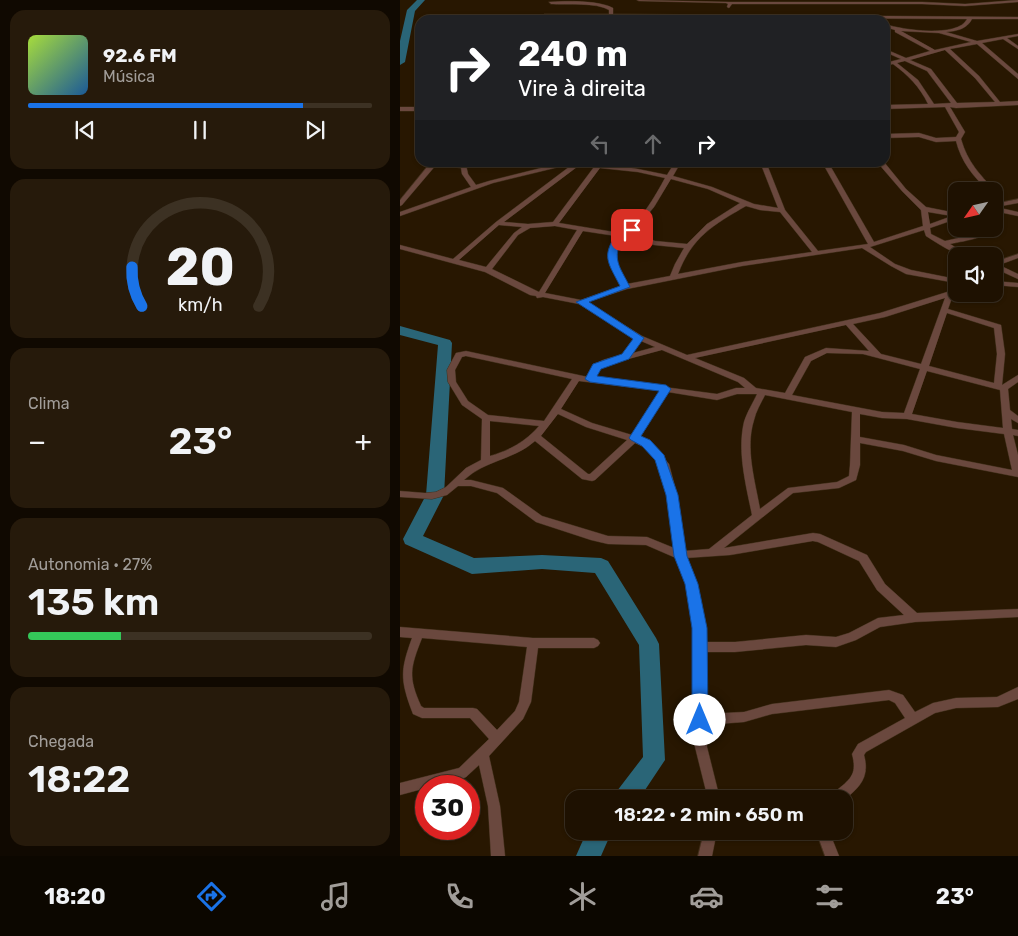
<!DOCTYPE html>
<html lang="pt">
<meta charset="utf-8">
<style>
:root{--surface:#1e1101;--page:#261a0b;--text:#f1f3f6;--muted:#a19d99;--line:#3c3123;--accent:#1a73e8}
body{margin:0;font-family:Rubik,sans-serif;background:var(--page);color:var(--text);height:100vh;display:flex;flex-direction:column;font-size:19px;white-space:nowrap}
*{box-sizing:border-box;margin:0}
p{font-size:16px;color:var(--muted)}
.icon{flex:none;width:28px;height:28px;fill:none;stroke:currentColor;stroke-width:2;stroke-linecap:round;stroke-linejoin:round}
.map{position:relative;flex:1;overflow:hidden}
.drawer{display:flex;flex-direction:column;gap:10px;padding:10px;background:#100901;width:400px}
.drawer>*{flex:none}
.hud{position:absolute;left:15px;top:15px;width:475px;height:152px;border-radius:15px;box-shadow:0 1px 4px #0004,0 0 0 1px var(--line);background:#202124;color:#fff;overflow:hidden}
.needle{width:32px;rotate:236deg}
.fabs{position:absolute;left:548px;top:182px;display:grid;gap:10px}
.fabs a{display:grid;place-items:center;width:55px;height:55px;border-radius:10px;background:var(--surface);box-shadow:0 1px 4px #0004,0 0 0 1px var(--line);font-size:25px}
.speed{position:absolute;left:15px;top:775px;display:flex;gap:10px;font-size:25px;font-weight:700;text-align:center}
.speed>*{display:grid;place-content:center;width:65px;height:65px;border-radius:50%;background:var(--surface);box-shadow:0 1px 4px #0004,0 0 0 1px var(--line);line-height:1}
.speed .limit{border:8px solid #d22;background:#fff;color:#111}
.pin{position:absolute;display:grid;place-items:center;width:42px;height:42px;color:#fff;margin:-21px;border-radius:10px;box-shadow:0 2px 8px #0006}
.me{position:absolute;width:55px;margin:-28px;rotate:0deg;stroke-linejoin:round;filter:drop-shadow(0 0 4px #0008)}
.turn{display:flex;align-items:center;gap:18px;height:105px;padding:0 20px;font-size:22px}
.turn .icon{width:65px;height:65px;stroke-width:2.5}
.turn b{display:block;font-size:35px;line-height:42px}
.lanes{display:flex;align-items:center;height:48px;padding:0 20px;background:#0003;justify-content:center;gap:25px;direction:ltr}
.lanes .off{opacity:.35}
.big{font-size:38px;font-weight:600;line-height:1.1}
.drawer .card{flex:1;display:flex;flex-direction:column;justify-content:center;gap:8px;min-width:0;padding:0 18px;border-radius:15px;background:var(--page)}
.drawer .dial{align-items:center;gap:0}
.dial svg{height:130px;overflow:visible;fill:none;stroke:var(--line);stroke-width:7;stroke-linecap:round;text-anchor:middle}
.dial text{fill:var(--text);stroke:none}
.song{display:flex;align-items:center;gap:15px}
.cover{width:60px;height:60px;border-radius:8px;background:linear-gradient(135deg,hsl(80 70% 55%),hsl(210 70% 35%))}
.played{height:5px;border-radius:2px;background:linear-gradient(90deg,var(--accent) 80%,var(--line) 80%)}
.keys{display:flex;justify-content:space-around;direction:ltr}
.heat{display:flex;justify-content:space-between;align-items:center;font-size:28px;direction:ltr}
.charge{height:8px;border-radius:4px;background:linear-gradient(90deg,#34c759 27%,var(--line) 0)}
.trip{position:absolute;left:165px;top:790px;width:288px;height:50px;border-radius:15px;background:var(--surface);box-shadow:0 1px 4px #0004,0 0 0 1px var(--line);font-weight:600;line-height:50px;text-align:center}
.dock{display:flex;height:80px;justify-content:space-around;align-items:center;background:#0c0700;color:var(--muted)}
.dock .icon{width:35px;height:35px}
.dock .active{color:var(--accent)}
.dock b{font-size:22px;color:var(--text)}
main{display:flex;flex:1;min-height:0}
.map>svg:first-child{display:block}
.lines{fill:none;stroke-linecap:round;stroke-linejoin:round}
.river{fill:#2a6577;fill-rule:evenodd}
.street-casing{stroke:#41301b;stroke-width:1}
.street{fill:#6a483e;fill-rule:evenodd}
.route{fill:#1a73e8;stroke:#114b97}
</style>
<main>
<section class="drawer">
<div class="card">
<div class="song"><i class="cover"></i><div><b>92.6 FM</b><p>Música</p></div></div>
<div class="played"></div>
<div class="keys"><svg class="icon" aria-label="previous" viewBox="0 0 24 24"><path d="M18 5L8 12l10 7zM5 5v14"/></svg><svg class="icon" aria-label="pause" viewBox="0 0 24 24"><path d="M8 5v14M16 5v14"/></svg><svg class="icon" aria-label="next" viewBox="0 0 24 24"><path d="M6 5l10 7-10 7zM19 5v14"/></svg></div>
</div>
<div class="card dial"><svg viewBox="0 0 100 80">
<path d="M14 69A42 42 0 1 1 86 69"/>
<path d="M14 69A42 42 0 0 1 8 45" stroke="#1a73e8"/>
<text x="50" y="56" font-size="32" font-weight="700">20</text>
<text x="50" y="72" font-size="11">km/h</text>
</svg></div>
<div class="card"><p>Clima</p>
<div class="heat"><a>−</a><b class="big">23°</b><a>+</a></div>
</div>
<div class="card"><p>Autonomia · 27%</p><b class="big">135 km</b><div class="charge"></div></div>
<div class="card"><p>Chegada</p><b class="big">18:22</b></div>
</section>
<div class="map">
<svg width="618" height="856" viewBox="0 0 618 856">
<rect width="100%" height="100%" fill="#281701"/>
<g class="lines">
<!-- river -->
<g class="river">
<path d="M17,0H25L15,11L5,62L0,65V41L7,10Z"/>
<path d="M0,326L50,340L52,343L44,495L23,536L74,558L142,555L201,558L208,561L256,638L259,644L265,760L239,799H213L217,791L243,757L239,645L195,573L142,569L72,574L5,544L3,539L26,495L38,345L0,335Z"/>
<path d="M187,831H212L201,856H176Z"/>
</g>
<defs>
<g id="street">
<path d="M237,0L330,2H522L565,4L618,0V2L565,6L522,4H332L329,8L327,7L328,4L326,3L239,1Z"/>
<path d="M149,2C166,1 198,0 213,8V14L618,17V19H572C567,29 557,31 546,32L577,41L618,34V36L607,38L618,46V49L603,39L582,43L618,74V79L577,44L550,49L579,76L600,102L618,101V105L556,108L550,107L565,132L561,139C568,163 579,173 595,191L594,192V191H589C573,177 561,161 556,141L536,142L519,137L485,138V134L519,133L536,138L556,137L559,132L545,107L485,109V105L528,104C520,87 508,75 493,64L485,66V63L501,59L485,52V49L506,58L530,51L495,32V30L485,27V24C502,30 558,38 567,19L213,17V20H209V17L142,16L144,14H209V10C196,2 167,5 151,4ZM501,31L539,33L571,42L535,50ZM545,50L575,78L595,102L557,103L531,69L510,60ZM505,61L527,71L551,103L534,104L518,80L497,63Z"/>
<path d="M485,94L488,96V100L485,102Z"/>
<rect x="0" y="107" width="20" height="4"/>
<path d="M31,162L66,165L68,174L76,185L89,181L165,162L199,163L238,169L267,175L275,162H281L273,176L312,187L354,204L378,208L360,162H366L385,210L418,251L468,244L422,162H428L474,242L523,226L521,210L502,191L477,162H484L506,189L526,207L556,213V219L530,228L531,234L545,241L572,235L587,229H594V216L596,217L600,222C591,238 568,240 550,244L570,256C555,256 539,244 526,236L524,230L470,247L495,264L511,270L556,279V283L506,274L491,266L462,248L342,266L227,289L187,302L242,336L287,355L480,313L547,292L556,287V292L553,295L548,309L601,325L605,354L602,385L618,375V382L608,389L610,410L618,416V423L611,419L612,429L618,430V436L613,435L618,455V477L536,461L503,451L460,443V465L456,480L439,488L393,493L324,548L413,533L420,534L467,555L485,584L517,613L618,609V617L515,622L480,627L456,640L436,647L406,645L335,652H305V714L344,712L372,704L489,690L503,695L515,712L533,703L556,698L597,697L618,687V699L598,707L556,708L535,713L466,752L464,755C470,777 460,787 444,800V799H429C431,794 433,793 437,790C452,778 457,773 452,754L458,744L505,718L495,703L489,700L372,714L344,722L305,725L307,747L320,799H308L295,747L293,732L294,628L286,584L276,558L246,545L208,544L191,540L136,522L97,493L71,486H58L47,495L32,499L0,497V491L25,493L36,492L46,487L66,468L81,460L82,419L62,405L48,382L47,370L56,353L66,351L188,377C193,359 207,359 223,355L235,339L179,304L143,297L137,298L136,296L130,295L85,272L0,249V245L53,259L96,222L169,167L163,166L93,183L0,216V212L71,187L62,174L61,168L36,165L2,205L0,206V200ZM177,167H194L153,222L128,224L104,222ZM200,168L238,172L265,178C257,193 237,229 220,233L159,223ZM271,179L308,189L340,203L307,224L287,244L255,241L233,232L254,207ZM346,206L360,210L380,212L412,252L342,262L278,274C292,237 313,225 346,206ZM528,212L552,216L530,224ZM99,225L122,227L114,233L86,267L59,260ZM155,226L177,230L139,292L92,269L118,235L130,228ZM183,231L216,236C205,257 210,267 221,286L181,300L145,293ZM228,235L254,245L284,248L275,264L270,276L227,284C217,266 212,256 223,236ZM545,298L521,364L481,354L453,324L485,317ZM547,313L594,328L597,354L594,383L529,366ZM446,325L469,351L426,348L405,357L385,393L356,388L344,378L295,358ZM241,341L255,347L233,353ZM262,350L338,382L345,388H336L317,394L196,378L198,370L206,365ZM427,353L463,354L520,369L504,413L482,412L392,395L411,361ZM66,356L172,379L144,421L88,415L68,401L56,382L55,370L62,357ZM527,371L600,390L603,428L557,422L512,414ZM179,381L261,391L232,435L192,423L161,409ZM268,392L317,400L337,394H357C353,403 347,412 344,422C337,452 346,485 352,515L309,549L284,551L277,495L269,464L249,441L240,438ZM365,395L452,412L450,465L449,476L437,482L388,488L360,509C355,481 345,448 354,420C356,411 361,403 365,395ZM158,414L186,427L227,440L190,474H188L141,436ZM460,414L482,418L507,419L557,428L604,434L612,470L536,455L504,445L460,437ZM90,421L139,426C125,442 110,450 90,456ZM135,441L182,479L192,481L195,480L235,443C270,454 270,518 274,548L247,537L208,536L142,516L103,488L71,480H64C85,460 114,460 135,441ZM413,541L418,542L459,561L477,590L504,615L478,618L449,633L436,637L406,635L335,642H304C304,613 297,585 286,558L330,555Z"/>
<path d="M618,199V203L596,207L618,212V216L594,211V204Z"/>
<path d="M618,254V258L599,265L618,274V279L594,268V262Z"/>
<path d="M594,281L618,283V287L594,285Z"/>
<path d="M0,627L133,638H194L198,640L200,643L198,646L194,648H138L131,702L123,719L89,756L100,806L105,856H91L88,806L79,765L66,777L62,779L34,786H26V788L0,795V783L59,768L89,739L70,718H22L13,714C0,680 0,671 12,638L0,637ZM22,638L127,647L119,702L115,711L97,730L77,709L73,708H24L21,706C8,677 10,668 22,638Z"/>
<path d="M304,831H317L312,856H298Z"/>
<path d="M416,831H429L439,856H425Z"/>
</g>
</defs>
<!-- street casing -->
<use href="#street" class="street-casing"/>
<!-- street -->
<use href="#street" class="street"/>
</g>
<!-- route -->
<path class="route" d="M229,228L236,230L232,235L223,237C211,259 220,267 230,287L189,302L244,338L229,359L201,369L197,376L266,385L271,389L241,436L250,440L264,455L278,495L287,556L298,584L307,628L308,720L305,725L300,727L295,725L292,720V628L285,584L274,556L266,495L255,460L242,446L231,440L229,438L259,391L190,382L185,379L193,364L222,354L233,339L176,302L220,286C208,262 201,257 217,233L226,231Z"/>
</svg>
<div class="fabs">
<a><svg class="needle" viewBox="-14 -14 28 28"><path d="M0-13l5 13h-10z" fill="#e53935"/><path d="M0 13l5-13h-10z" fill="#a19d99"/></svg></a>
<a><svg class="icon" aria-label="sound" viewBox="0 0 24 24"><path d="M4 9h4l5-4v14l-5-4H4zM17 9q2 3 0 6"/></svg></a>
</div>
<div class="speed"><div class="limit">30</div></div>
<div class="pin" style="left:232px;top:230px;background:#d93025"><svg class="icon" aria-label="arrive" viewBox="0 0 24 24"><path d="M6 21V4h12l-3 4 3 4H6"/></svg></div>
<svg class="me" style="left:300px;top:720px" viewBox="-20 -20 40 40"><circle r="19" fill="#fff"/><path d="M0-13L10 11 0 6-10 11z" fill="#1a73e8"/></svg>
<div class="trip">18:22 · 2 min · 650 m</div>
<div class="hud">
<div class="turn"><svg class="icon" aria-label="right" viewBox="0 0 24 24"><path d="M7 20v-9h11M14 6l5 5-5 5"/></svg><div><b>240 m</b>Vire à direita</div></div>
<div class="lanes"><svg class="icon off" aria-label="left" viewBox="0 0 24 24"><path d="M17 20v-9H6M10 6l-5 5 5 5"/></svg><svg class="icon off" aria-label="ahead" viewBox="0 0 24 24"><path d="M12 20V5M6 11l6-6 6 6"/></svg><svg class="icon" aria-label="right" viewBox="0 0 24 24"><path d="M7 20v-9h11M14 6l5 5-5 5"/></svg></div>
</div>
</div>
</main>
<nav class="dock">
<b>18:20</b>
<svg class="icon active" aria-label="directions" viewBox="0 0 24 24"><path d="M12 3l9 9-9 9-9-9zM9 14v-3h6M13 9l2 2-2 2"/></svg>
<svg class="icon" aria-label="music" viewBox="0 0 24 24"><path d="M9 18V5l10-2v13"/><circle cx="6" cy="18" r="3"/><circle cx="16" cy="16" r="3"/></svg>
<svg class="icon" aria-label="phone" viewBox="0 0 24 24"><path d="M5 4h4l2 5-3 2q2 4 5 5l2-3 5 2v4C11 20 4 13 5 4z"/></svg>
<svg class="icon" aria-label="climate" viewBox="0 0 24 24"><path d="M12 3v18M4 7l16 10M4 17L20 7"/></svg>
<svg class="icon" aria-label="car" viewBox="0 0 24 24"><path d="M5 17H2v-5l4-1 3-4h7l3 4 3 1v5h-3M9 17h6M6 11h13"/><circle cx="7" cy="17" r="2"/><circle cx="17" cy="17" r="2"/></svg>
<svg class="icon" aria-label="filters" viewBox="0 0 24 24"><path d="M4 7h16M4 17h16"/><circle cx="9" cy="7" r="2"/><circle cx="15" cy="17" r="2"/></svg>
<b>23°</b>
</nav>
